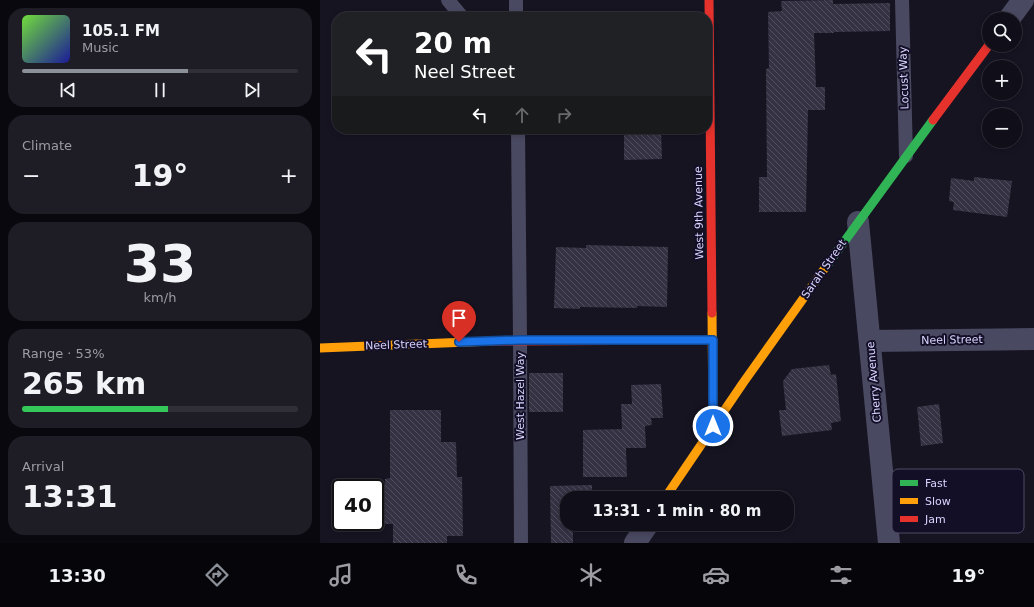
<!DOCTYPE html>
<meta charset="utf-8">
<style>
:root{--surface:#100f19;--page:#1e1d26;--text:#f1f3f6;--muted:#9c9ca2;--line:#302f38;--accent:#8c9099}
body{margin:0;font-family:"DejaVu Sans",sans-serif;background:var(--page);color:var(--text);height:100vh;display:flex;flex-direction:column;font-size:15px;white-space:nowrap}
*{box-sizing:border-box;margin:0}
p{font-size:13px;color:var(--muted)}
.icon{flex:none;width:22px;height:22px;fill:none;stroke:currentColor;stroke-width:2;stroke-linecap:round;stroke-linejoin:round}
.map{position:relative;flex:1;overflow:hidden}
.side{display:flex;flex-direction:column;gap:8px;padding:8px;background:#09080e;width:320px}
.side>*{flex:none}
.top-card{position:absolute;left:12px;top:12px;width:380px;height:122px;border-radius:16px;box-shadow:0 2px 6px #0003,0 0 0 1px var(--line);background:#202124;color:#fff;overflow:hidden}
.controls{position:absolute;left:662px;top:12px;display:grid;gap:8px}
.controls a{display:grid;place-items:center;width:40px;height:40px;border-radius:50%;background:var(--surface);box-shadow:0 2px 6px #0003,0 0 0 1px var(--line);font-size:20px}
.speed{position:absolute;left:12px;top:479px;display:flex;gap:8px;font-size:20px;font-weight:700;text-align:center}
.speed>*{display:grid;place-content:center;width:52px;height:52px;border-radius:50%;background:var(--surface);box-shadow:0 2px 6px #0003,0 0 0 1px var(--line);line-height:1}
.speed .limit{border:2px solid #111;border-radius:6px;background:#fff;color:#111}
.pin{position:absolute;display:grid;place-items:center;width:34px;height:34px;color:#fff;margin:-41px -17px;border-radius:50% 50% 50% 0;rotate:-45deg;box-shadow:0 0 4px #0007}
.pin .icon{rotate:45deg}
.me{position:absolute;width:44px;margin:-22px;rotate:0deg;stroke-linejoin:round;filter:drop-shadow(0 0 3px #0008)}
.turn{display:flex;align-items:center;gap:14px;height:84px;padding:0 16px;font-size:18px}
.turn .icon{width:52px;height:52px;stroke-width:2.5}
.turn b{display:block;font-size:28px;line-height:34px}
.lanes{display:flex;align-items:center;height:38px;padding:0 16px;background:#0003;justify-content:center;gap:20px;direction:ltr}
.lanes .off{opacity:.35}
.big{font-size:30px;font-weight:700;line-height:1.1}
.side .widget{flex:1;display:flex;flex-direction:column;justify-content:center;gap:6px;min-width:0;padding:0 14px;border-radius:16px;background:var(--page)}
.side .dial{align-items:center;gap:0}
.dial b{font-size:52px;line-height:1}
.song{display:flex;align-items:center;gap:12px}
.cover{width:48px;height:48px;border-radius:6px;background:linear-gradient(135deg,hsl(100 70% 55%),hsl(240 70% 35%))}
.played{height:4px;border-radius:2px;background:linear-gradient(90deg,var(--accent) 60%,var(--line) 60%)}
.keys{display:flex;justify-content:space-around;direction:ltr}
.heat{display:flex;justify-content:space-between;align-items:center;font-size:22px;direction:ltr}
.charge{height:6px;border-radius:3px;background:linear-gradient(90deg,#34c759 53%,var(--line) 0)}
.trip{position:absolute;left:240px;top:491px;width:234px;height:40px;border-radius:16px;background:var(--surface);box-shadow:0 2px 6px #0003,0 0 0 1px var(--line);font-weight:700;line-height:40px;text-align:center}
.tab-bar{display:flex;height:64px;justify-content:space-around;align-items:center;background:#06060a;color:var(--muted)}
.tab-bar .icon{width:28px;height:28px}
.tab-bar .current{color:var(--accent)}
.tab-bar b{font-size:18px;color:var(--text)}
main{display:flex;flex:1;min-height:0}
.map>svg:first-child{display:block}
.building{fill:url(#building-back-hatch)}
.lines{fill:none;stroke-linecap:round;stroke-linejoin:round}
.lane{stroke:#4a4962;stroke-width:14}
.street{stroke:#4a4962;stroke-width:22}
.fast{stroke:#30b455;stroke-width:9}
.slow{stroke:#ff9f0a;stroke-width:9}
.jam{stroke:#e5322d;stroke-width:9}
.route-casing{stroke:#114b97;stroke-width:10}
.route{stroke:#1a73e8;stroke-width:7}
.labels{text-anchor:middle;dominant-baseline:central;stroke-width:4;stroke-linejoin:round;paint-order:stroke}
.street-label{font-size:11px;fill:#d9d4ff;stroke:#130f26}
.key{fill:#130f26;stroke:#4e4a67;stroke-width:1}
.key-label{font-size:11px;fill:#d9d4ff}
</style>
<main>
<section class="side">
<div class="widget">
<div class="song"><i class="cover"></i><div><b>105.1 FM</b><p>Music</p></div></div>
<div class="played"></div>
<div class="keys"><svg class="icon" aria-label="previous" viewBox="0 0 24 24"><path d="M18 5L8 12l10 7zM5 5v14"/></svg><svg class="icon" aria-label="pause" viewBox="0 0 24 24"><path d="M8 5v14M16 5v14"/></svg><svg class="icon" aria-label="next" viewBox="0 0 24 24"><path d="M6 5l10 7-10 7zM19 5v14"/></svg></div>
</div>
<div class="widget"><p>Climate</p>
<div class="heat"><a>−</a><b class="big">19°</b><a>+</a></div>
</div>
<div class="widget dial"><b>33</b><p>km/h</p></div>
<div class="widget"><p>Range · 53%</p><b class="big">265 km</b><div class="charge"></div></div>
<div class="widget"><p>Arrival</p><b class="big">13:31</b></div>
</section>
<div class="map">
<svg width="714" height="543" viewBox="0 0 714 543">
<defs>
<pattern id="building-back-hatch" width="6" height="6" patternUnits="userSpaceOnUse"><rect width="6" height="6" fill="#343243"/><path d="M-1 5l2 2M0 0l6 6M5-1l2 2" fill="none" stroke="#514f5f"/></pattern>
</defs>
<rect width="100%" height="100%" fill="#161421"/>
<!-- building -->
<g class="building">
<path d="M513,0V4L570,3V31L514,32V33H494L496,87H505V110H488L486,212H439V177H447L446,69L449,68L448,12L462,11L461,1Z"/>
<path d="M304,129H341L342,159L304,160Z"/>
<path d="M654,177L692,181L687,217L633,210L634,202L629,201L631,178L654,181Z"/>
<path d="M266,245L348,247L347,307L317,306V308L260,307V309L234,308L236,247L266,248Z"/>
<path d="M509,365L511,375L516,374L521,421L511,423L512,430L462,436L459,410H466L463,381L472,369Z"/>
<rect x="209" y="373" width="34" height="39"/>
<path d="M341,384L343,418H331L332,425L325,426L326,448H306L307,477H263V430L302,429L301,404H312L311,385Z"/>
<path d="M619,404L623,443L601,446L597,407Z"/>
<path d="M70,410H121V442H136L137,477H142L143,536H127V543H73V524H65V479L70,478Z"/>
<path d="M272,485V498H247V524H273V525L253,526V543H231L230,486Z"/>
</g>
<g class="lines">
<!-- lane -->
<g class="lane">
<path d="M128,0L142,17"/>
<path d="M196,0V17"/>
<path d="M582,0L586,156"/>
<path d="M198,129L200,340L201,543"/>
</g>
<!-- street -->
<g class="street">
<path d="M689,19L703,0"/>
<path d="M538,222L569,543"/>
<path d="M550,341L714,339"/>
<path d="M315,543L328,524"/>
</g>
<!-- fast -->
<path class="fast" d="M505,268L613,120"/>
<!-- slow -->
<g class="slow">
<path d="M392,313L393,426"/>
<path d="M0,348L173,341"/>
<path d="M345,498L423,383L505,268"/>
</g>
<!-- jam -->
<g class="jam">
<path d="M389,0L392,313"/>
<path d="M613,120L669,45"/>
<path d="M173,341L393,340"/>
</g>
</g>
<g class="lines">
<defs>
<path id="route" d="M139,342L200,340H393V426"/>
</defs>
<!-- route casing -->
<use href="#route" class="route-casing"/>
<!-- route -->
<use href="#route" class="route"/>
</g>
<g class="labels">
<!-- street labels -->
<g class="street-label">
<text transform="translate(584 78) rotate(-92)">Locust Way</text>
<text transform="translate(379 213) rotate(-91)">West 9th Avenue</text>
<text transform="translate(504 269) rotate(-55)">Sarah Street</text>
<text transform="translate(632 340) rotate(-1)">Neel Street</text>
<text transform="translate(76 345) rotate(-2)">Neel Street</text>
<text transform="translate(554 382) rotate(-95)">Cherry Avenue</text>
<text transform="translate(200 396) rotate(-90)">West Hazel Way</text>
</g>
</g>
<!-- legend -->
<rect x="572" y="469" width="132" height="64" rx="6" class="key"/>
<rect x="580" y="480" width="18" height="6" fill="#30b455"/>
<rect x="580" y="498" width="18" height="6" fill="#ff9f0a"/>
<rect x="580" y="516" width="18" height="6" fill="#e5322d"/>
<g class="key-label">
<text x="605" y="487">Fast</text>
<text x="605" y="505">Slow</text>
<text x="605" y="523">Jam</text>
</g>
</svg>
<div class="controls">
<a><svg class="icon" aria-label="search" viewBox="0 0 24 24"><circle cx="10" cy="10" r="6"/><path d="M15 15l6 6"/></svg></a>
<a>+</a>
<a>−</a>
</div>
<div class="speed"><div class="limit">40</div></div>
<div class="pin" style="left:139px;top:342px;background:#d93025"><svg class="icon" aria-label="arrive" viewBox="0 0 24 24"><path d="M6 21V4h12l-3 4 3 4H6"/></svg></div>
<svg class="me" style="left:393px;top:426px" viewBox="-20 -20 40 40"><circle r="17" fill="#1a73e8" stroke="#fff" stroke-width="3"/><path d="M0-11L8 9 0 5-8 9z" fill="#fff"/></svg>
<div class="trip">13:31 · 1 min · 80 m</div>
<div class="top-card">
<div class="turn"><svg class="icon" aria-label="left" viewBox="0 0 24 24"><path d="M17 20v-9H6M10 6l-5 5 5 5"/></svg><div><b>20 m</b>Neel Street</div></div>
<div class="lanes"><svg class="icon" aria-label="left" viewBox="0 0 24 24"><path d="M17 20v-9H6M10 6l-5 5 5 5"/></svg><svg class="icon off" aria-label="ahead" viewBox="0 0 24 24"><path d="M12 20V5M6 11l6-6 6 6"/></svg><svg class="icon off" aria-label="right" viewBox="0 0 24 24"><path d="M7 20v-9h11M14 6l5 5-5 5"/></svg></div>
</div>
</div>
</main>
<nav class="tab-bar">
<b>13:30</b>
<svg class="icon current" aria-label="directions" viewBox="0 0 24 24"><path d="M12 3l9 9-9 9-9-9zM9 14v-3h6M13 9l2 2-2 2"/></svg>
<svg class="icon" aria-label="music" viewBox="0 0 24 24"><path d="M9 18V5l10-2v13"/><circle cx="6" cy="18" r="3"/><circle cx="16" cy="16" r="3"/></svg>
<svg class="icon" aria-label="phone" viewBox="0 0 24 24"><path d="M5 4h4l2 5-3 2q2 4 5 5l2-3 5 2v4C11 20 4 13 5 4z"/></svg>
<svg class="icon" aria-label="climate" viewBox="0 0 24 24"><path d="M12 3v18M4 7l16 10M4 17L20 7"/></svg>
<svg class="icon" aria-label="car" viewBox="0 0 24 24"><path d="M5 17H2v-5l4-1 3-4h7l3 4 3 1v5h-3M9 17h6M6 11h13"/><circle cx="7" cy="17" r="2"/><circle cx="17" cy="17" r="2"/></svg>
<svg class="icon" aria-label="filters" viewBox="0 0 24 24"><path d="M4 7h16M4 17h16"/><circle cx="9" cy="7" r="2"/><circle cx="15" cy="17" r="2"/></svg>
<b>19°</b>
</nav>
